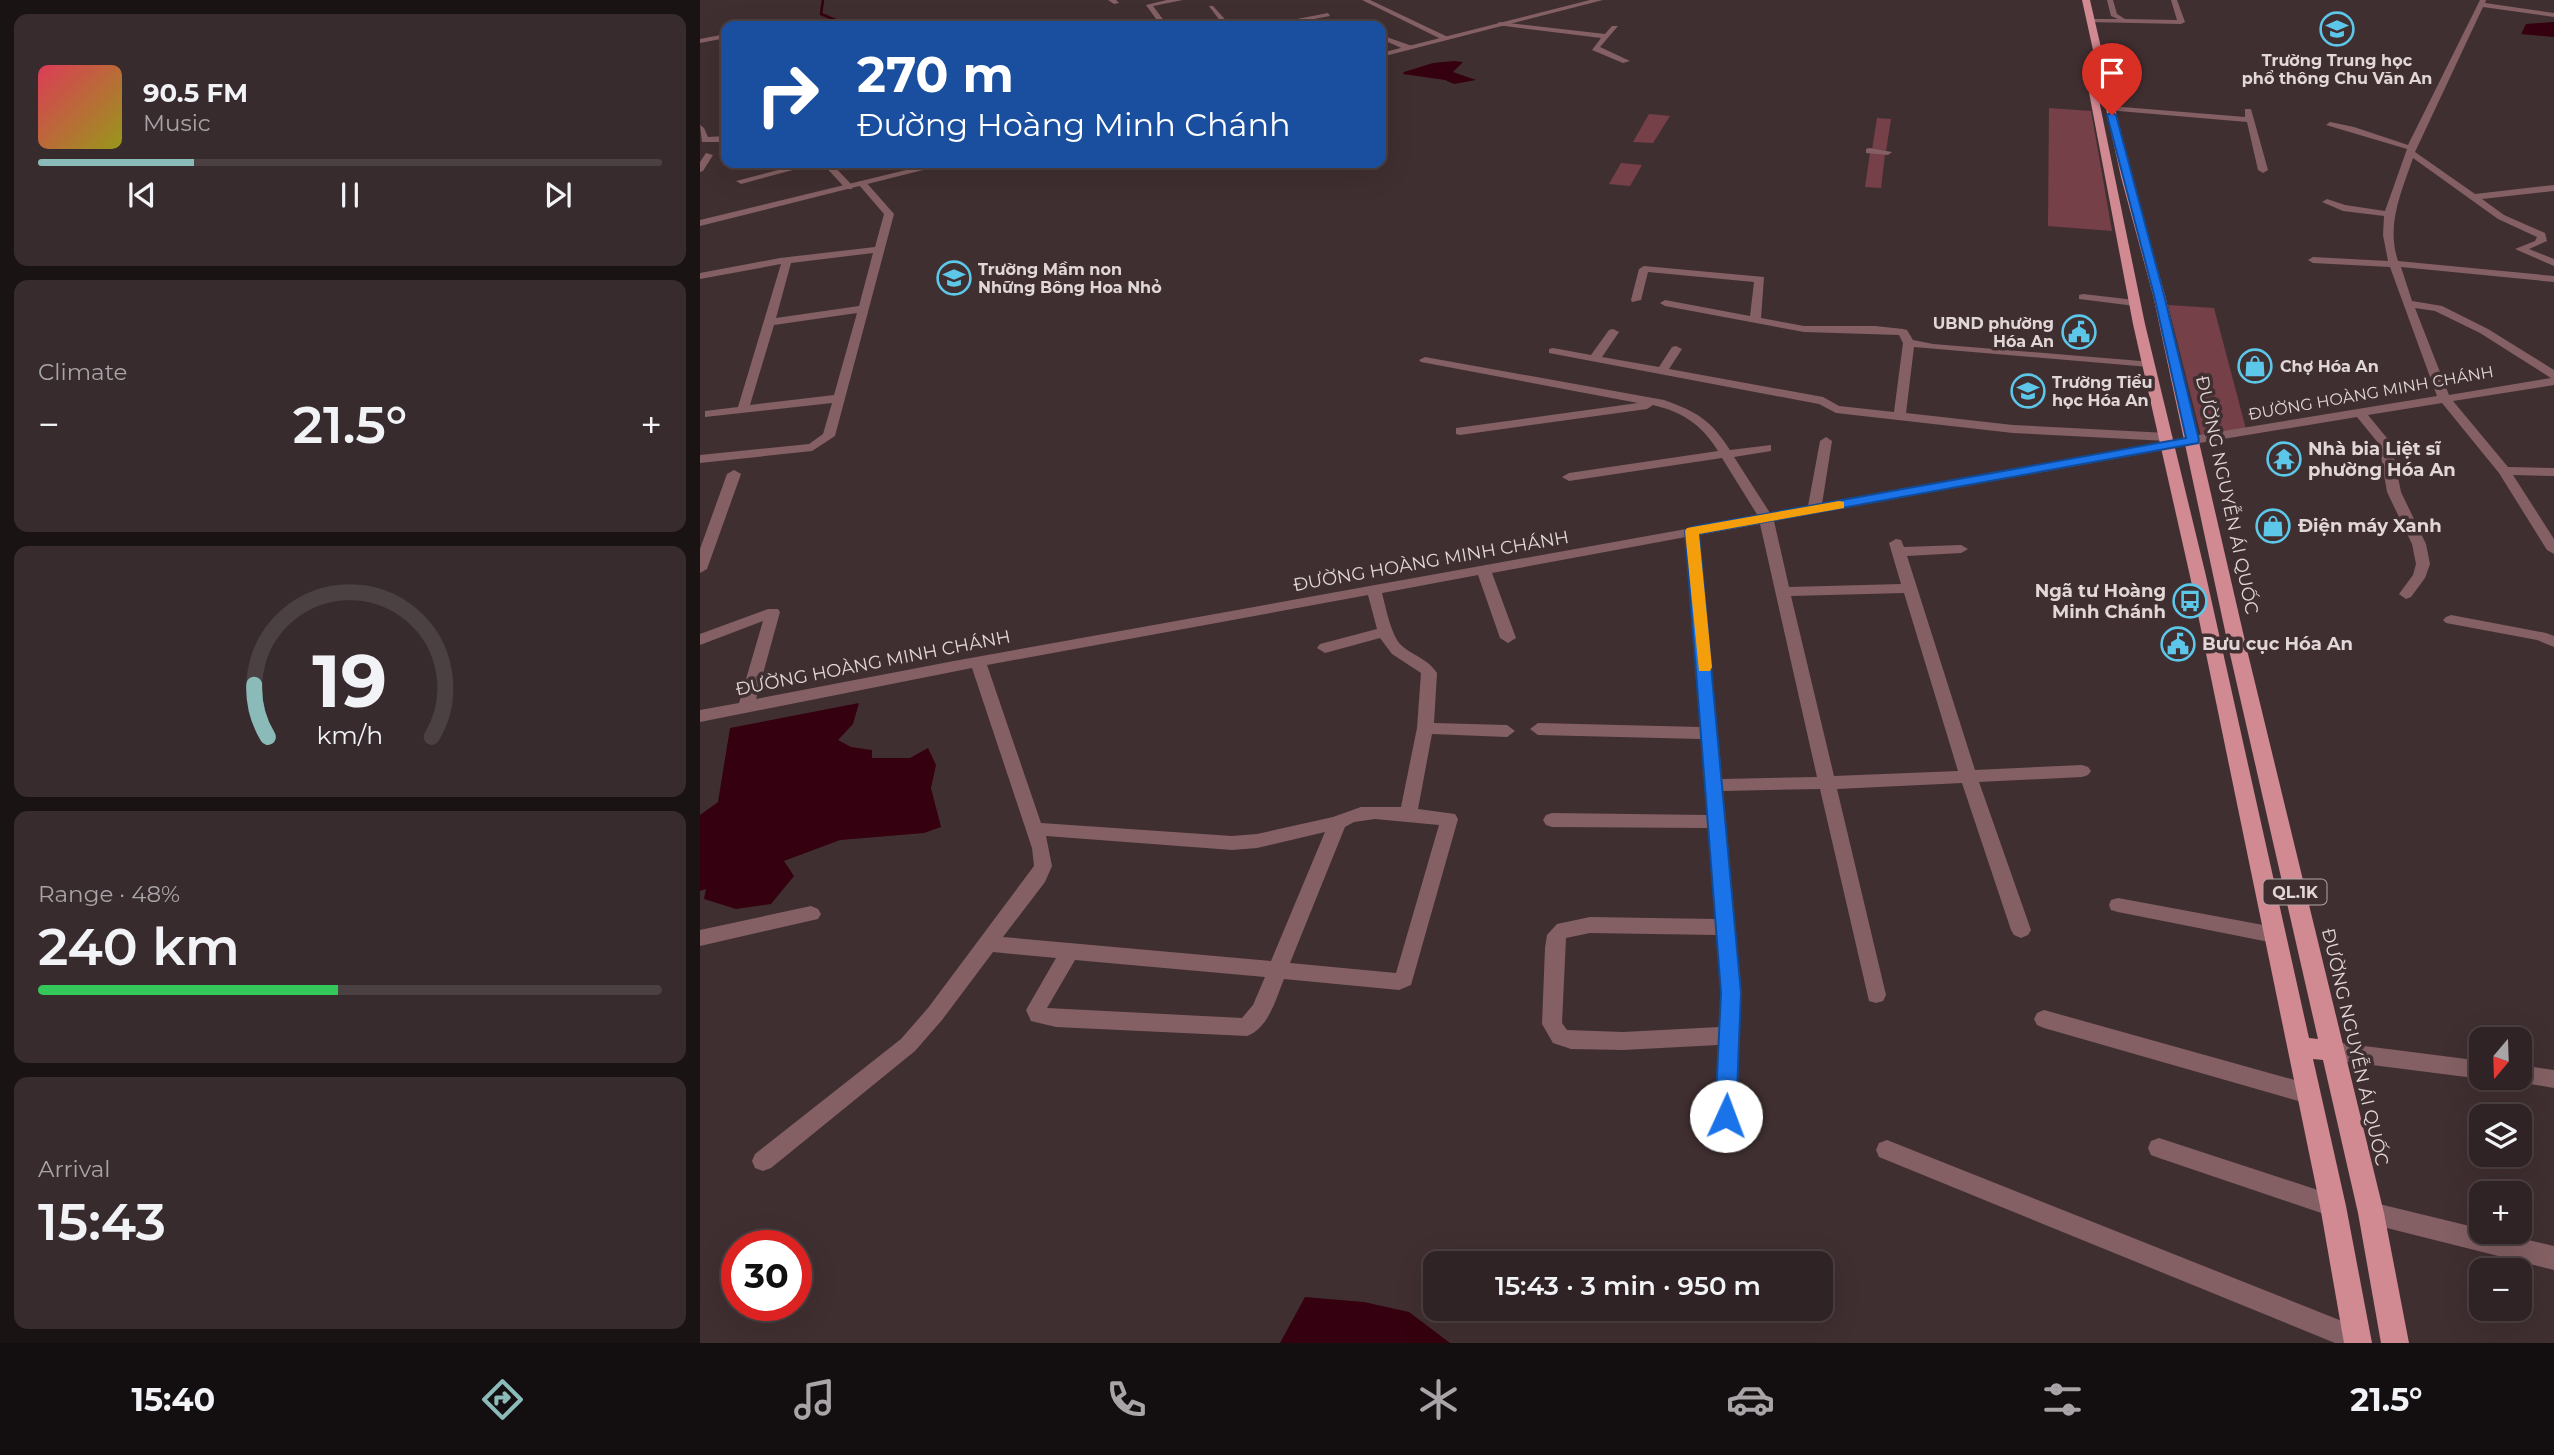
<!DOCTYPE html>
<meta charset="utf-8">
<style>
:root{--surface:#302325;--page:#382b2d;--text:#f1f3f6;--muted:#a8a4a7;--line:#4b4042;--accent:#8bbbb9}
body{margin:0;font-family:Montserrat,sans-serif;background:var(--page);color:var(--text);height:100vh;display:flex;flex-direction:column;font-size:26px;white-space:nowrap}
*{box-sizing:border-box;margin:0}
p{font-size:23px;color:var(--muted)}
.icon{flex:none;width:38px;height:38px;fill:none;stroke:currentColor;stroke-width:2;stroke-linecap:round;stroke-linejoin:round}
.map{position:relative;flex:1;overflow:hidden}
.panel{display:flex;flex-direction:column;gap:14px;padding:14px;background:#1a1314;width:700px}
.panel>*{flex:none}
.guide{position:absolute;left:21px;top:21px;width:665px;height:147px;border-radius:14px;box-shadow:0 7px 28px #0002,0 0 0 2px var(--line);background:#1a4fa0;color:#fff;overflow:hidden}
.needle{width:46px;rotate:199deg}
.tools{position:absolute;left:1769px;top:1027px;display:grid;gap:14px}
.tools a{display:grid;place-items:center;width:63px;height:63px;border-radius:14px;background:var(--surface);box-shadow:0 7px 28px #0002,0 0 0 2px var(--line);font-size:35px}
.speed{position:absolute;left:21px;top:1230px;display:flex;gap:14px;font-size:35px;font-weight:700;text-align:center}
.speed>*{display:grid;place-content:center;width:91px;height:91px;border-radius:50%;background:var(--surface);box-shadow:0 7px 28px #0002,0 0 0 2px var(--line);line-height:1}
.speed .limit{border:10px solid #d22;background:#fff;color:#111}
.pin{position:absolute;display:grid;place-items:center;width:60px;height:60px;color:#fff;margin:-72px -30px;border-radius:50% 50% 50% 0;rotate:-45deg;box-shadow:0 0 7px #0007}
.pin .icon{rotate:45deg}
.me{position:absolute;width:77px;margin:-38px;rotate:2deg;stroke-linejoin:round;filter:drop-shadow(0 0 5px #0008)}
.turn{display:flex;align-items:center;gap:24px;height:147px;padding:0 21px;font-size:32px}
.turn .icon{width:91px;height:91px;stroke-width:2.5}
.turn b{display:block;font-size:49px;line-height:60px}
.big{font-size:52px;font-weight:600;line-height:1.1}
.panel .card{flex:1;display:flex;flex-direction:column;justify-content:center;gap:10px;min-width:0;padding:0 24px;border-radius:14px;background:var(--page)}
.panel .dial{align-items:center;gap:0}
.dial svg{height:182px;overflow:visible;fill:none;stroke:var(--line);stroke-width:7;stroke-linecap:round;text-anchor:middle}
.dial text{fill:var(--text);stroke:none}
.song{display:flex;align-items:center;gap:21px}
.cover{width:84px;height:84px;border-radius:10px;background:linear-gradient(135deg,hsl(350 70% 55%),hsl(60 70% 35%))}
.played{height:7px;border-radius:4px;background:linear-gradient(90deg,var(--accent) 25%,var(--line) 25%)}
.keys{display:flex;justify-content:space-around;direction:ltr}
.heat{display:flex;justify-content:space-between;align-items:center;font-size:38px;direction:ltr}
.charge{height:10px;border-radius:5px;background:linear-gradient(90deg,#34c759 48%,var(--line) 0)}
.trip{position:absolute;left:723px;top:1251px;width:410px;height:70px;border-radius:14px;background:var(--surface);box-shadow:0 7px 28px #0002,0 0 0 2px var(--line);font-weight:600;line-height:70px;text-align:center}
.dock{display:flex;height:112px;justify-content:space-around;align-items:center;background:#130e0f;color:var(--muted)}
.dock .icon{width:49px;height:49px}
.dock .current{color:var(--accent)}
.dock b{font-size:32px;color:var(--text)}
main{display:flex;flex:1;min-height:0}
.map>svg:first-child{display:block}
.green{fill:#764048}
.water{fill:#35000f}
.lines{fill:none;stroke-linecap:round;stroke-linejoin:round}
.stream{stroke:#35000f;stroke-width:2.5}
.minor{fill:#846064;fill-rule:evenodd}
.tertiary{fill:#846064;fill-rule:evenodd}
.primary{fill:#d18992;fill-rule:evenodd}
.route{fill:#1a73e8;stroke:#114b97;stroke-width:2}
.slow{fill:#f59e0b}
.labels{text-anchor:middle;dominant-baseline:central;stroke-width:7;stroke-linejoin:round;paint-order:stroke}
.far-poi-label{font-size:16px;font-weight:bold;fill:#e2d7d8;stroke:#402f31;text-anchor:start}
.far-street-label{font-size:16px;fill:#e2d7d8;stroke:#402f31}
.shield{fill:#402f31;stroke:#b1a5a6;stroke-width:2}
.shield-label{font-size:16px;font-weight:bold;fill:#e2d7d8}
.poi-label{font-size:18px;font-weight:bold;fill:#e2d7d8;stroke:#402f31;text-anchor:start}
.street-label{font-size:18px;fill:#e2d7d8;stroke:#402f31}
</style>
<main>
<section class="panel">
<div class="card">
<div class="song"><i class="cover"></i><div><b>90.5 FM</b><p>Music</p></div></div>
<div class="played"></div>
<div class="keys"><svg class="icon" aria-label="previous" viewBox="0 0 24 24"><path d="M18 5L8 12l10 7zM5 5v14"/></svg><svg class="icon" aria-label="pause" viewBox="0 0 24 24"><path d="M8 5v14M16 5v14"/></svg><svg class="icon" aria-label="next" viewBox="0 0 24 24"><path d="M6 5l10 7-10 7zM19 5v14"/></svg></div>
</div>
<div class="card"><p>Climate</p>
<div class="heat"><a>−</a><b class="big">21.5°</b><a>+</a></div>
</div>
<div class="card dial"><svg viewBox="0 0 100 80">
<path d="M14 69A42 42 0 1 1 86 69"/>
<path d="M14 69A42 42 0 0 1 8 46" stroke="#8bbbb9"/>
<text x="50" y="56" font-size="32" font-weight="700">19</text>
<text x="50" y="72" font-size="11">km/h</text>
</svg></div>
<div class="card"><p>Range · 48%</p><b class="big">240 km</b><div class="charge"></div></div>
<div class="card"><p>Arrival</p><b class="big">15:43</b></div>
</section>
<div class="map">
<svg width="1854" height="1343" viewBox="0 0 1854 1343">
<rect width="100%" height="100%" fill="#402f31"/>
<!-- green -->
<g class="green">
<path d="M1349,108L1391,111L1412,231L1348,226Z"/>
<path d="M949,114L970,116L953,143L933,142Z"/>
<path d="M1177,118L1191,119L1186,151L1172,150Z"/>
<path d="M1170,153L1185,154L1181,188L1165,187Z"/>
<path d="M921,163L942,165L930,186L909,184Z"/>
<path d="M1468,305L1514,308L1546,429L1501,436Z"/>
</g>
<!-- water -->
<g class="water">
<path d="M1854,22V37L1821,34L1826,24Z"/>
<path d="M754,61L763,62L753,72L776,80L754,84L745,80L703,74L704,72L733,63Z"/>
<path d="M159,703L153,724L138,740L151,747L172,750V758H210L228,748L236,765L231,788L241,827L224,833L140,840L84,861L94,876L71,904L36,909L4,899L6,889L0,891V815L18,802L30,728Z"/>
<path d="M605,1297L664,1302L709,1312L750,1343H580Z"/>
</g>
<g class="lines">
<!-- stream -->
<path class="stream" d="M123,0L121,14L145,24L158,26"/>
<!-- minor -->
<g class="minor">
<path d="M408,0H416L419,3L414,4Z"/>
<path d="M467,0H483L453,6L468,26H461L446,5Z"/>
<path d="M662,0H670L750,38L743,40Z"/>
<path d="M1407,0H1413L1417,14L1425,19L1477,20L1471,0H1477L1485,22L1481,24L1387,22L1389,19H1418L1411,16Z"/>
<path d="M1780,0H1786L1785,3L1854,13V17L1783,7L1715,152L1775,194L1854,185V191L1782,199L1804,215L1845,233L1847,241L1829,249L1854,259V266L1815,249L1835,241L1837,237L1798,219L1713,158C1701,193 1686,225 1698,261L1854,276V282L1701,267L1712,301L1742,306L1788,329L1854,370V385L1753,401L1808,467L1854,468V476L1813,475L1854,539V554L1847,550L1799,473L1742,403L1668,415L1691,443L1701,492L1726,544L1730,564L1725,578L1711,597L1706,599L1699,594L1713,575L1716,564L1712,544L1687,492L1679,444L1657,417L1493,444L1487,440L1493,436L1737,396L1690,267L1613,263L1608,260L1613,257L1688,261L1683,235L1684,216L1643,211L1622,202L1627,199L1645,205L1685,211L1707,149L1626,125L1630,122L1654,127L1708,145ZM1715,308L1735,311L1780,333L1851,378L1749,395Z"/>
<path d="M509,6H513L531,26H524Z"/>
<path d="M628,13L630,16L576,26H561Z"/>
<path d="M799,22L905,34L912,26H918L900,47L930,61L923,63L892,50L901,38L797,25Z"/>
<path d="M649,23L656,26H646Z"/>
<path d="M26,34V38L0,43V39Z"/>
<path d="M681,35L712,46L713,48L706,50L681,39Z"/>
<path d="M1410,106L1545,117V109H1551L1568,170L1563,173L1558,170L1547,122L1407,110L1406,108Z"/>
<path d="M0,125L4,128L8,137L26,136V142H2Z"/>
<path d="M1169,148L1192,152L1188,155L1166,153V149Z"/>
<path d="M6,153L13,155L3,171L0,172V162Z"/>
<path d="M105,163H119L41,184L36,181Z"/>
<path d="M122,163H131L152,185V189H146Z"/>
<path d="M159,181H165L194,214L135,436L112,451L0,463V455L109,444L123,434L132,403L5,417V411L38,407L81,264L0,279V273L80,258L175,247L184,214L159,185ZM173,253L159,306L76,318L91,263ZM157,313L134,395L50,405L74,325Z"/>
<path d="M944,266L1064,277L1061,318L1104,326H1175L1203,329L1207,330L1213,340L1233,344L1453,362V366L1449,367L1214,347L1206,413L1313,425L1467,433L1473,437L1467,441L1313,433L1136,413L1119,404L849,353V349L853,348L891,355L909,330L913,329L919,332L902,357L959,367L972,347L976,346L982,349L969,369L1123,397L1139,406L1194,412L1203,343L1199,335L1104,332L965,306L960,303L965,300L1050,316L1054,282L948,272L941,300L932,302L931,300L939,269Z"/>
<path d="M1383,294L1435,300L1440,303L1435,306L1379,299V295Z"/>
<path d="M725,357L964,400C997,412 1010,419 1030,450L1071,445V451L1034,457L1070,513L1108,506L1120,441L1126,437L1132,441L1122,504L1473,442L1475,445L1469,449L1074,521L1089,587L1201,584L1189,543L1196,539L1201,540L1204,547L1261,545L1268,549L1261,553L1207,556L1275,770L1382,765L1388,767L1391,771L1388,775L1382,777L1279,782L1331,930L1328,935L1321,938L1314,935L1311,930L1262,783L1137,789L1186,995L1183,1001L1176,1003L1169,1001L1120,789L1023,791L1041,993L1036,1137L1033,1144L1025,1147L1017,1144L1014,1137L1018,1045L923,1050L871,1049L853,1043L842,1024L845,948L847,935L857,924L890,917L1015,919L1008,828L852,827L846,825L843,820L846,815L852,813L1007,815L1001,739L838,735L830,729L838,723L1000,727L986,537L792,573L816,638L808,643L800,638L778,575L682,593C686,608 691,635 701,645C713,656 727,658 737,673L734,723L807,725L815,731L807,737L732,734L718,809L755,814L758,819L711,985L699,990L584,979C576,998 569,1028 547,1036L356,1027L331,1021L326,1010L356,958L293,952L242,1020L215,1051L71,1168L63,1171L55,1168L52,1161L55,1154L201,1039L228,1008L334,866L332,848L272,668L0,722V710L39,703L63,621L0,645V634L68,609H78L80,612L56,699L254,661L1058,516L1022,458L869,481L862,477L869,473L1018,451C1002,425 983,412 953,405L947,409L760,435L756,434V428L938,403L721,362L719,360ZM1060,524L1117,777L1022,779L999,535ZM1204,593L1258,771L1134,776L1091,596ZM668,595L677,629L620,644L617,648L625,653L680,638L692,654L721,673L717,728L701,807H661L633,817L557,834L532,836L341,823L287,665ZM675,819L739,825L696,973L590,963L645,827L654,822ZM625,832L571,961L303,937L345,882L352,866L346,836L532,850L557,848ZM890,933L1016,935L1021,993L1019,1027L923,1032L867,1030L862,1023L866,938ZM375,960L565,977L553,1005L542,1018L347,1008Z"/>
<path d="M34,470L41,474L7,569L0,573V549L27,474Z"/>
<path d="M1751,615L1846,633L1854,636V647L1837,640L1746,623L1743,620L1746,617Z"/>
<path d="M1418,898L1574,927L1581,930L1584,935L1581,940L1574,943L1418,912L1411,910L1409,905L1411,900Z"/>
<path d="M111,906L118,909L121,914L118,919L0,946V930Z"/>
<path d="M1344,1010L1609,1084L1617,1087L1620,1094L1617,1101L1609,1104L1344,1028L1337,1025L1334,1019L1337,1013Z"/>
<path d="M1633,1042L1782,1061V1078H1786L1782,1079L1633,1060L1626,1057L1623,1051L1626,1045Z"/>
<path d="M1820,1065L1854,1070V1088L1813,1081L1811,1078H1820Z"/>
<path d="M1459,1138L1633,1195L1641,1198L1644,1206L1641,1214L1633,1217L1459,1158L1451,1155L1448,1148L1451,1141Z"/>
<path d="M1187,1140L1667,1331L1669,1343H1635L1179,1157L1176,1150L1179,1143Z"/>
<path d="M1671,1202L1782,1229V1232H1795L1854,1246V1270L1671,1224L1663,1221L1659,1213L1663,1205Z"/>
</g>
<!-- tertiary -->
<g class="tertiary">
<path d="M890,0H903L681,57V53Z"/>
<path d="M235,163H251L0,226V220Z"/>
</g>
<!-- primary -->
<path class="primary" d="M1382,0H1390L1431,177L1465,295L1548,654L1684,1213L1709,1343H1681L1658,1213L1623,1060L1613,1059L1646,1206L1672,1343H1644L1620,1206L1490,576L1433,324L1384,66L1388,63L1392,66L1445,324L1506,576L1609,1038L1618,1039L1530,654L1453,295L1421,177Z"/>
</g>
<!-- route -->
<path class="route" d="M1412,112L1416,115L1464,295L1499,440L1498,443L999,534L1041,993L1036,1116L1033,1123L1026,1126L1018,1123L1015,1116L1021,993L985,531L992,527L1486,438L1454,295L1407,115Z"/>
<!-- slow -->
<path class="slow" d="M1139,501L1144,502V508L999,534L1012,667L1010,671H999L985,531L987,528Z"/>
<!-- icons -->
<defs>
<symbol id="school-ring" viewBox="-11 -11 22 22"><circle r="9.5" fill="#402f31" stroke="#5cc7e8" stroke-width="1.5"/><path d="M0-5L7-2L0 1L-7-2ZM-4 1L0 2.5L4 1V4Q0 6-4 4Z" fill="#5cc7e8"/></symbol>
<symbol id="civic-ring" viewBox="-11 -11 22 22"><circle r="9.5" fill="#402f31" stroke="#5cc7e8" stroke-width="1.5"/><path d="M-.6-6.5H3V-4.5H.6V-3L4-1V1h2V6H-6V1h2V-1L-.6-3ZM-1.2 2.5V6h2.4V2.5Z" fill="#5cc7e8"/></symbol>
<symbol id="shop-ring" viewBox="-11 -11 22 22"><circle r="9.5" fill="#402f31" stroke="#5cc7e8" stroke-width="1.5"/><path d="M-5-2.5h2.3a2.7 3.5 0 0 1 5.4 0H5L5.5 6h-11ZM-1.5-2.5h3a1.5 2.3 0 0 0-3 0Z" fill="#5cc7e8"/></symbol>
<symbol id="temple-ring" viewBox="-11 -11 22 22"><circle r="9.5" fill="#402f31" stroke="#5cc7e8" stroke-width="1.5"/><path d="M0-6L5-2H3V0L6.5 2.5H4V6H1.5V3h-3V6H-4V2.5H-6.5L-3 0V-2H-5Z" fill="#5cc7e8"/></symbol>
<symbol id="bus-ring" viewBox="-11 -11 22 22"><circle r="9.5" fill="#402f31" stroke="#5cc7e8" stroke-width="1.5"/><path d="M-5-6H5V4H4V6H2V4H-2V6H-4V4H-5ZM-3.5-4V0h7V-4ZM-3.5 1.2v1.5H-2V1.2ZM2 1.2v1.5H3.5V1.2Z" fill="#5cc7e8"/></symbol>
</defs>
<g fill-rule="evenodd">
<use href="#school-ring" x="1618" y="10" width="38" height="38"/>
<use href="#school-ring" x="235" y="259" width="38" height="38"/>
<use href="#civic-ring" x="1360" y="313" width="38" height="38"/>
<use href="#shop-ring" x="1536" y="347" width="38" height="38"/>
<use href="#school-ring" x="1309" y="372" width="38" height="38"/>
<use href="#temple-ring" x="1565" y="440" width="38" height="38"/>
<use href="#shop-ring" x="1554" y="507" width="38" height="38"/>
<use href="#bus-ring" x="1471" y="582" width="38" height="38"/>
<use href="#civic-ring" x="1459" y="625" width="38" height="38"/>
</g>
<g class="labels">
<!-- far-poi labels -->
<g class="far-poi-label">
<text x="1637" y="60" text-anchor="middle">Trường Trung học<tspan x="1637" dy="18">phổ thông Chu Văn An</tspan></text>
<text x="278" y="269">Trường Mầm non<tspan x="278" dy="18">Những Bông Hoa Nhỏ</tspan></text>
<text x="1354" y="323" text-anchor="end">UBND phường<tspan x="1354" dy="18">Hóa An</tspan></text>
<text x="1580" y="366">Chợ Hóa An</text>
<text x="1352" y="382">Trường Tiểu<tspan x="1352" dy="18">học Hóa An</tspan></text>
</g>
<!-- far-street labels -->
<g class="far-street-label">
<text transform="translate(1671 393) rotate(-10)">ĐƯỜNG HOÀNG MINH CHÁNH</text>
</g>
<!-- shield labels -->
<rect class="shield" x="1563.5" y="879.5" width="63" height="25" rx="5"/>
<g class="shield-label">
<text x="1595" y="892">QL.1K</text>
</g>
<!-- poi labels -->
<g class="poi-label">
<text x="1608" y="449">Nhà bia Liệt sĩ<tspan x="1608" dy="21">phường Hóa An</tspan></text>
<text x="1598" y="526">Điện máy Xanh</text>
<text x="1466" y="591" text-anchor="end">Ngã tư Hoàng<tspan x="1466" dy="21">Minh Chánh</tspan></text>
<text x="1502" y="644">Bưu cục Hóa An</text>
</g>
<!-- street labels -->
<g class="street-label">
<text transform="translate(1527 495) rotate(78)">ĐƯỜNG NGUYỄN ÁI QUỐC</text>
<text transform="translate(731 561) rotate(-10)">ĐƯỜNG HOÀNG MINH CHÁNH</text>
<text transform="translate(173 663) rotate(-11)">ĐƯỜNG HOÀNG MINH CHÁNH</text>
<text transform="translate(1655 1047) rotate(77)">ĐƯỜNG NGUYỄN ÁI QUỐC</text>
</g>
</g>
</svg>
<div class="tools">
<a><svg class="needle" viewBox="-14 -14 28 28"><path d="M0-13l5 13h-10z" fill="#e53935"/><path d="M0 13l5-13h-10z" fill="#a8a4a7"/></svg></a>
<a><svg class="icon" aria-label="layers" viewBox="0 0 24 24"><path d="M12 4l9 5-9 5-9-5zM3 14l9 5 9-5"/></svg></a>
<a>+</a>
<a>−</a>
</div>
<div class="speed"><div class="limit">30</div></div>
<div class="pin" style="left:1412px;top:115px;background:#d93025"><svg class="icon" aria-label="arrive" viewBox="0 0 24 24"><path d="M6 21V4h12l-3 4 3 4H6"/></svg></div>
<svg class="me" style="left:1026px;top:1116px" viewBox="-20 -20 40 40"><circle r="19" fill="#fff"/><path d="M0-13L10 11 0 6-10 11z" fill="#1a73e8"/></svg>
<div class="trip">15:43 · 3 min · 950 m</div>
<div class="guide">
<div class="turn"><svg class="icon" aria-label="right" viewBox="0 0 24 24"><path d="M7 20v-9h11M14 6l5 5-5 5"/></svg><div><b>270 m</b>Đường Hoàng Minh Chánh</div></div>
</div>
</div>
</main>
<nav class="dock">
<b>15:40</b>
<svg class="icon current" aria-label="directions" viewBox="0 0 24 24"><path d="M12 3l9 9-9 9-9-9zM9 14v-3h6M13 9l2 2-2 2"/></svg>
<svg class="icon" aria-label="music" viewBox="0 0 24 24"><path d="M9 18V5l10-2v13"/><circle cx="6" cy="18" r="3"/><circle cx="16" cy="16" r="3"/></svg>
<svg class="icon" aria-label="phone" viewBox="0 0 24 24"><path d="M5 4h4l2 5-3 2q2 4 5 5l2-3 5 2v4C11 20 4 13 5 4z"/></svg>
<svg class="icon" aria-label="climate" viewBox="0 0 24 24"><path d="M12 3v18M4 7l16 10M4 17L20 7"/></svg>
<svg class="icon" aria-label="car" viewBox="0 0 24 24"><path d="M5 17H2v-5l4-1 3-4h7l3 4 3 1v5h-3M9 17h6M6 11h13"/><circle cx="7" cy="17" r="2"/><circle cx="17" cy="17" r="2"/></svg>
<svg class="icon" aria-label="filters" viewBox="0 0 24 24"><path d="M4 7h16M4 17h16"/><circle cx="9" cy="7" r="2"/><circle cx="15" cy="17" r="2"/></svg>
<b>21.5°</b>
</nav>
